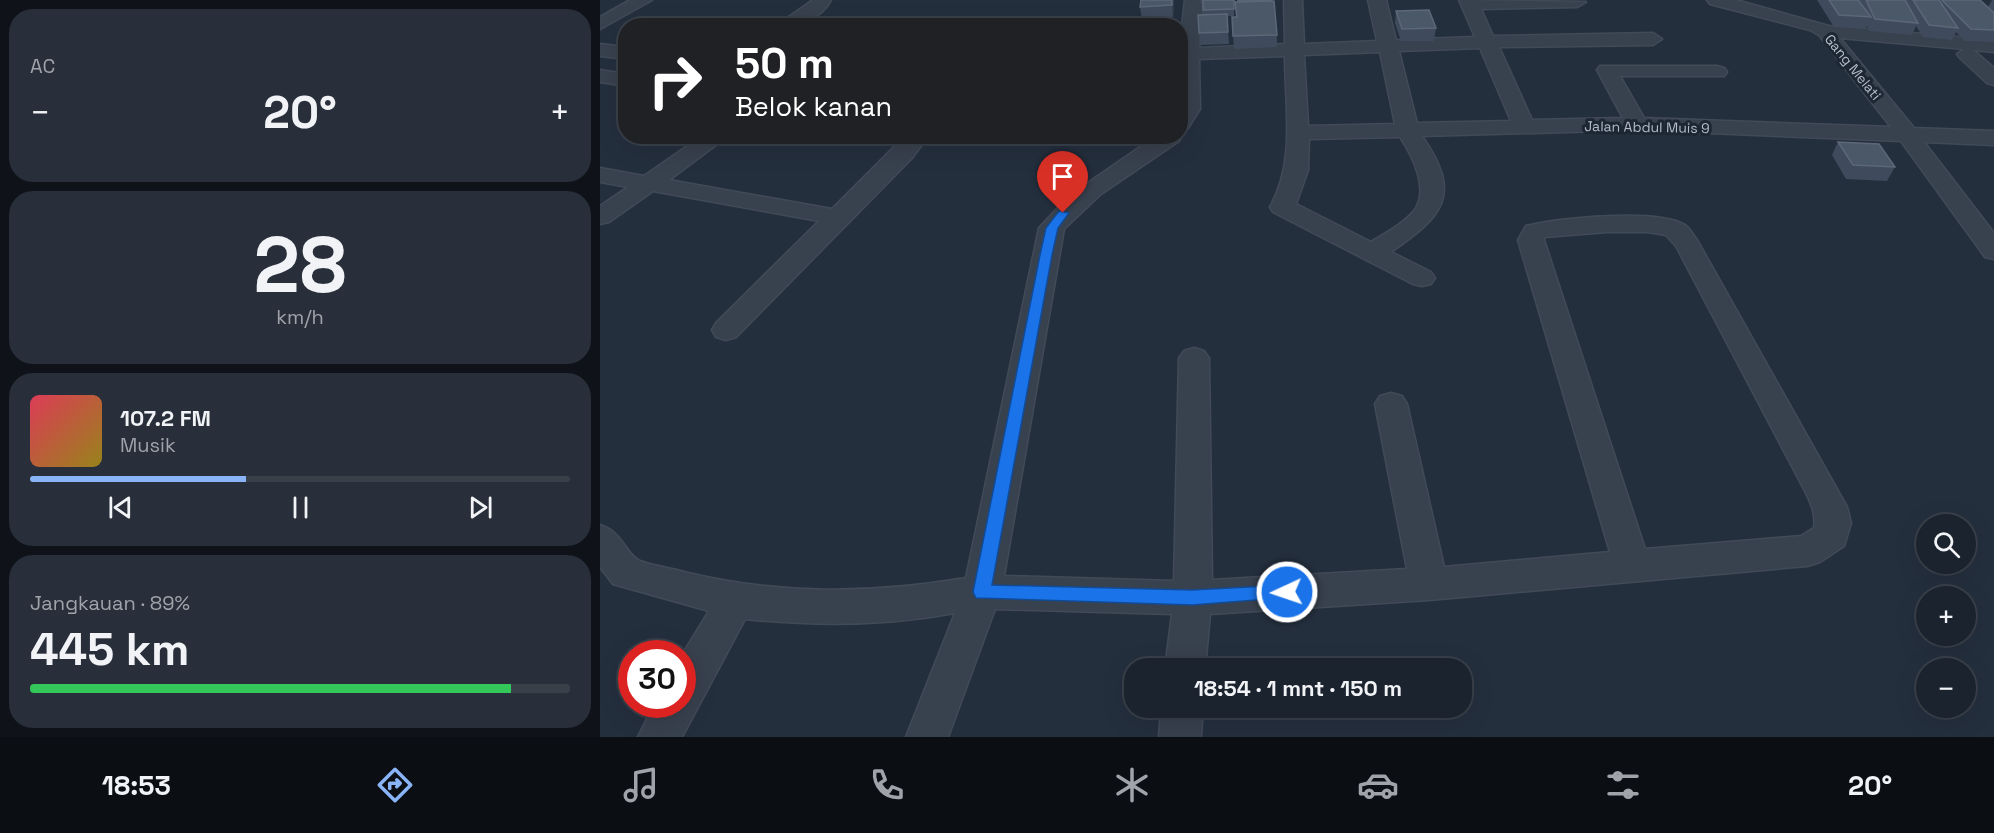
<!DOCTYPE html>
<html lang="id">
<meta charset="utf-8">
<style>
:root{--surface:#1b232e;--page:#282f3a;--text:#f1f3f6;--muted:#a0a4aa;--line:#39404a;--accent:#8ab4f8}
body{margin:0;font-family:"Space Grotesk",sans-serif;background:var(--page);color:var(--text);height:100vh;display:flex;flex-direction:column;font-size:22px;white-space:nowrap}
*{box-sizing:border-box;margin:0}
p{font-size:20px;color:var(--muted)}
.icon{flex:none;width:33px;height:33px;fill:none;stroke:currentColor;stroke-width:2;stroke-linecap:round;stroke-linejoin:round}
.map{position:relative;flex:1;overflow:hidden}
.details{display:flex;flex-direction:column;gap:9px;padding:9px;background:#0f1319;width:600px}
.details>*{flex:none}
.top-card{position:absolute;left:18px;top:18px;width:570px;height:126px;border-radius:24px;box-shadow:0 6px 24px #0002,0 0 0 2px var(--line);background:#202124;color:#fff;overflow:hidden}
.buttons{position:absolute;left:1316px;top:514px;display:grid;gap:12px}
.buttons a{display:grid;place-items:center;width:60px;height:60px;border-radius:50%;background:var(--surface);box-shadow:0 6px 24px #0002,0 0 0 2px var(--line);font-size:30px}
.speed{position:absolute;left:18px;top:640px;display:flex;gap:12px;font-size:30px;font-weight:700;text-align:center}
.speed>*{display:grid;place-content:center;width:78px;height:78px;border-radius:50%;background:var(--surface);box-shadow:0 6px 24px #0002,0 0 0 2px var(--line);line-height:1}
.speed .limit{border:9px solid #d22;background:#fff;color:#111}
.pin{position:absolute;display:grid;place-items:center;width:51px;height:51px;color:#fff;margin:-62px -26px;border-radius:50% 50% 50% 0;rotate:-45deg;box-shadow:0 0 6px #0007}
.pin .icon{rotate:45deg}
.me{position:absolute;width:66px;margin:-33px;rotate:267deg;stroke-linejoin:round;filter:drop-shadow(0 0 4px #0008)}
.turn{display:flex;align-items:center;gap:21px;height:126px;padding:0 18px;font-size:27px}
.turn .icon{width:78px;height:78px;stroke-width:2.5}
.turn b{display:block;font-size:42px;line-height:51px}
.big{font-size:45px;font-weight:700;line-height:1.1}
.details .card{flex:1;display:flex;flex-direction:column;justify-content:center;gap:9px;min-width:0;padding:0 21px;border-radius:24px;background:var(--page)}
.details .dial{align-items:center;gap:0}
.dial b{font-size:78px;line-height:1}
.song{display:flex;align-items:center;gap:18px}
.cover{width:72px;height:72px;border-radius:9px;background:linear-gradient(135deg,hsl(350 70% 55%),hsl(50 70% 35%))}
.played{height:6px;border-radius:3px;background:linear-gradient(90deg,var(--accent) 40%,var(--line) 40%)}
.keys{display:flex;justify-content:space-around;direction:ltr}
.heat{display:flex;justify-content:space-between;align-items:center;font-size:33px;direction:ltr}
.charge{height:9px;border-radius:4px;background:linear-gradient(90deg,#34c759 89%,var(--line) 0)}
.trip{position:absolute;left:524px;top:658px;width:348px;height:60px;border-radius:24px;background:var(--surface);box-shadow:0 6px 24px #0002,0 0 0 2px var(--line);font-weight:700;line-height:60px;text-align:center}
.menu{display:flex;height:96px;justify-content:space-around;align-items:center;background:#0b0e12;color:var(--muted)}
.menu .icon{width:42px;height:42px}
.menu .selected{color:var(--accent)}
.menu b{font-size:27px;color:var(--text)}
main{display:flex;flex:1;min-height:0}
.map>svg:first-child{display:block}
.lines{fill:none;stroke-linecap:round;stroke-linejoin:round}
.minor-casing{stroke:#414a57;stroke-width:3}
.minor{fill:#38414e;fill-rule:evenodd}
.wall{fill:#3f4b5c}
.shaded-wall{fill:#2f3b4b}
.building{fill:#4b5868;stroke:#5c6777;stroke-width:1.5}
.route{fill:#1a73e8;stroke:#114b97;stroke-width:1.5}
.labels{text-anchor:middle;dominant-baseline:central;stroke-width:6;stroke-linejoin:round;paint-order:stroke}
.far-street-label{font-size:14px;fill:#b4bcc9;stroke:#1d2633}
</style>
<main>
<section class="details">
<div class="card"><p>AC</p>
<div class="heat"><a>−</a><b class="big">20°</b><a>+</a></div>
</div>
<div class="card dial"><b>28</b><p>km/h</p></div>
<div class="card">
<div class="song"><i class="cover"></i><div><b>107.2 FM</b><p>Musik</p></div></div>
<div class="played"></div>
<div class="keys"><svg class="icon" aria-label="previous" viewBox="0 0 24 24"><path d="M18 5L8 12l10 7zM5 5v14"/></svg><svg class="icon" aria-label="pause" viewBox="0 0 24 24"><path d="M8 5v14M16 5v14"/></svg><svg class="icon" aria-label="next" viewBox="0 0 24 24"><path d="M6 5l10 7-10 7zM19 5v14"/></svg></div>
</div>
<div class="card"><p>Jangkauan · 89%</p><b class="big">445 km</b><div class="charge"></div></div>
</section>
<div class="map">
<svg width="1394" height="737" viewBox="0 0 1394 737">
<rect width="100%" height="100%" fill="#242f3e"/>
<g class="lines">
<defs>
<g id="minor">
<path d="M30,0H52L0,29V17Z"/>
<path d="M213,0H231C221,20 196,26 176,26Z"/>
<path d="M585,0H603L599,48L685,44L684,0H702L704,44L777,41L768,0H786L796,40L875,37L859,0L986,2L977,7L881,9L893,36L1053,33L1062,39L1053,45L899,47L932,120L1023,118L997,70L1000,66H1117L1124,68L1127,72L1124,76H1020L1044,118L1291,127L1219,35L1210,30L1110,4L1107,0H1136L1229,26L1394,40V52L1373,50L1394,68V85L1387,83L1360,58L1357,54L1364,49L1240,38L1314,128L1394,131V145L1324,142L1394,233V259L1385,257L1301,141L1037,130L822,136C863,195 843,216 791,252L831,272L835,278L831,284L822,286L813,284L673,212L670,207C696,161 685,107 685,56L599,59L600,109L588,128L580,129V44ZM880,48L911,121L817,123L799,51ZM780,52L795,124L708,126L704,55ZM800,137C812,155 831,191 813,212C802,225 785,233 771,242L696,204L708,170L709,139Z"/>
<path d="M0,44L26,47V59L0,56Z"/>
<path d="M0,70L26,74V86L0,82Z"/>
<path d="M580,134L582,136L579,141L501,194L464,229L404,576L574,581L579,358L584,351L594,348L604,351L609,358L612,580L807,569L775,404L780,396L791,393L802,396L807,404L844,567L1010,552L918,240L926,226C959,218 1057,208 1085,225C1090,228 1093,235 1097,240L1247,507L1251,523L1244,546L1220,562L1207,566L829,600L610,614L605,669H565L572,614L395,609L348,737H306L355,613C286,626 214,626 145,619L82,737H38L54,705H82V655L109,611L13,584L0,567V525C24,533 25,554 40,561C53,566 70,568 84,572C178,595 270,594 366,578L439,228L469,196L556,136H580ZM1048,232L1066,235L1076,246L1205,491C1211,503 1216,514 1214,528L1201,536L1045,549L944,240L945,237L1007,232Z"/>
<path d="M102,136H128L69,180L232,209L305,136H328L312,158L136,337L126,340L116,337L112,330L116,323L219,221L53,191L9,222L0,224V206L28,187L0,182V168L44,176Z"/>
<path d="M561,708H603L601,737H559Z"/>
</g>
</defs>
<!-- minor casing -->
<use href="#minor" class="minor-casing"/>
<!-- minor -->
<use href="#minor" class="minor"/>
</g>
<!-- wall -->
<g class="wall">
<path d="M574,0L573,17L542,19L540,7Z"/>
<path d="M600,0H634V16H627L629,44L600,45L599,33L603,15V4H601Z"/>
<path d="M1217,0H1380L1388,7L1392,0H1394V42L1365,41L1356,32L1352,40L1323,37L1316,26L1312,35L1269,31L1267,26L1265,29L1234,27Z"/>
<path d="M635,2H638L677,35V47L634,49L632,17H636Z"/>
<path d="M796,11L836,28L834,41H801L795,23Z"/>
<path d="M1238,142L1295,167L1287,181L1246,179L1232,155Z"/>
</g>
<!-- shaded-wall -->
<path class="shaded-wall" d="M572,0H574V1L573,17Z"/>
<!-- building -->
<g class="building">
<path d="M541,0H572V5L540,7Z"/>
<path d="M603,0H634V9L603,10Z"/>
<path d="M638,0H671V1L638,2Z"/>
<path d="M1229,0H1258L1271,17L1239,15Z"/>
<path d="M1266,0H1305L1318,23L1275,19Z"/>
<path d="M1313,0H1339L1358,28L1329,25Z"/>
<path d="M1342,0H1380L1394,13V30L1371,29Z"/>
<path d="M674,1L677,35L633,36L632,17H637L635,2Z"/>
<path d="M829,10L836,28L802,29L796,11Z"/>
<path d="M627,14L628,32L599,33L598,15Z"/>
<path d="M1238,142L1279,144L1295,167L1253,165Z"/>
</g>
<!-- route -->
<path class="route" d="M459,211L469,213L458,228L452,255L392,585L592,590L687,585L693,587L696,592L693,597L592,605L376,598L373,592L440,255L446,228Z"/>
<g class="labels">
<!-- far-street labels -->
<g class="far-street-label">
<text transform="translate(1253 67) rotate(51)">Gang Melati</text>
<text transform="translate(1047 127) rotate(1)">Jalan Abdul Muis 9</text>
</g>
</g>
</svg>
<div class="buttons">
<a><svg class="icon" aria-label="search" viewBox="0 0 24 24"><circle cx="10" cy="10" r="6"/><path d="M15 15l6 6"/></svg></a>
<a>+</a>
<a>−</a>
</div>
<div class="speed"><div class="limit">30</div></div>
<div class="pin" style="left:463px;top:213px;background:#d93025"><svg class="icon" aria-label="arrive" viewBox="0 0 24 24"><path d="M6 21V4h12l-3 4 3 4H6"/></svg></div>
<svg class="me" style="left:687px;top:592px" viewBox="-20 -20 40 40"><circle r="17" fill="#1a73e8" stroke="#fff" stroke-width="3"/><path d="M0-11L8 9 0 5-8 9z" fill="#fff"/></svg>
<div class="trip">18:54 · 1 mnt · 150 m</div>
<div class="top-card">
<div class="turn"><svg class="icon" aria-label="right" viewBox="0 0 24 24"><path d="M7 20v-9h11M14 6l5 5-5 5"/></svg><div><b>50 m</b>Belok kanan</div></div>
</div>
</div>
</main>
<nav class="menu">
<b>18:53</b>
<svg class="icon selected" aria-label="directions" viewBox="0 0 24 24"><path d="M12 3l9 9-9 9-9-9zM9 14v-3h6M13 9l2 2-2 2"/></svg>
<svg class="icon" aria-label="music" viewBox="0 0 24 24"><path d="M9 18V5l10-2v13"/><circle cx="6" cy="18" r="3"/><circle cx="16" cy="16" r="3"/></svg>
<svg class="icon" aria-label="phone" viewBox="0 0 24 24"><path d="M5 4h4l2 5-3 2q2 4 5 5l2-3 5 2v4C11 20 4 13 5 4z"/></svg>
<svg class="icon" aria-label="climate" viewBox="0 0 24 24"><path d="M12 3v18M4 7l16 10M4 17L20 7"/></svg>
<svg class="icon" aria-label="car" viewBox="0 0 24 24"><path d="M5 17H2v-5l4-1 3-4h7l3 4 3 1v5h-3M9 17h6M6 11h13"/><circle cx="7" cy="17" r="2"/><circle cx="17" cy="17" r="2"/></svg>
<svg class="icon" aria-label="filters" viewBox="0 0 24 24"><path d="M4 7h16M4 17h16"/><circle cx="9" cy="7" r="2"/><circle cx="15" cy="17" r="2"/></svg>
<b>20°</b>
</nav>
